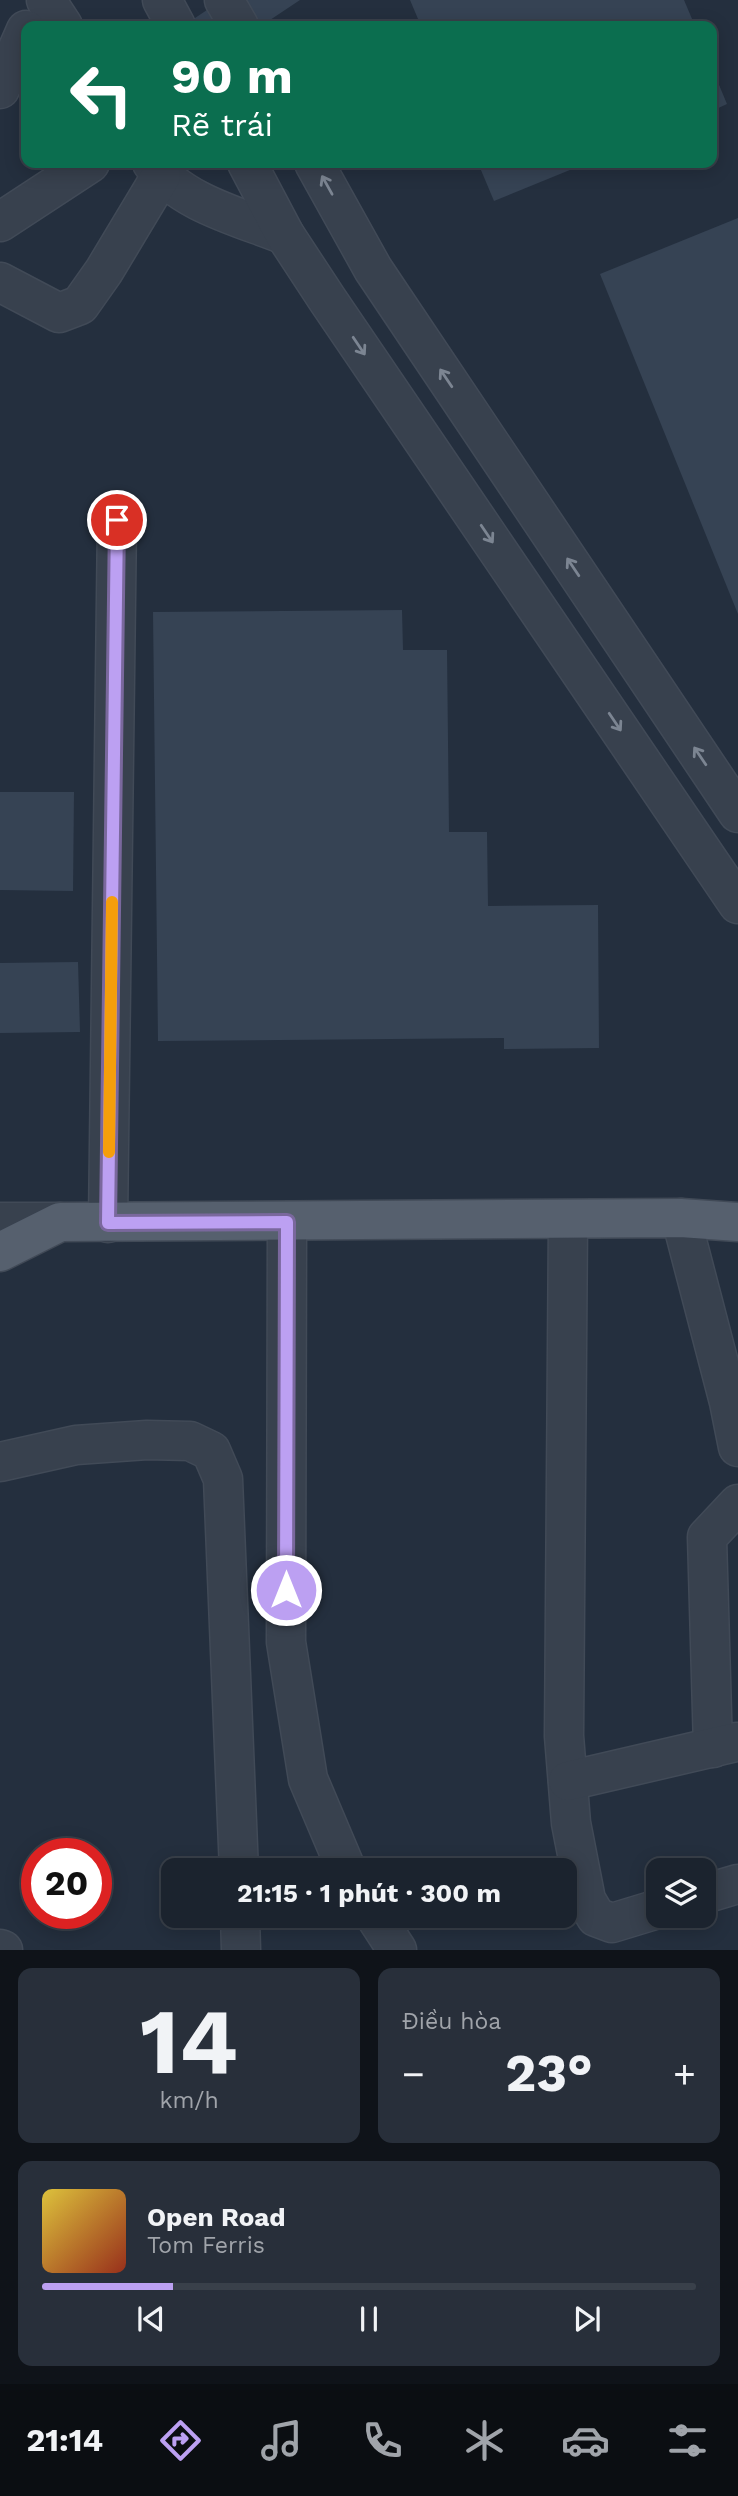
<!DOCTYPE html>
<html lang="vi">
<meta charset="utf-8">
<style>
:root{--surface:#1b232e;--page:#282f3a;--text:#f1f3f6;--muted:#a0a4aa;--line:#39404a;--accent:#bca0f2}
body{margin:0;font-family:"Work Sans",sans-serif;background:var(--page);color:var(--text);height:100vh;display:flex;flex-direction:column;font-size:26px;white-space:nowrap}
*{box-sizing:border-box;margin:0}
p{font-size:23px;color:var(--muted)}
.icon{flex:none;width:38px;height:38px;fill:none;stroke:currentColor;stroke-width:2;stroke-linecap:round;stroke-linejoin:round}
.map{position:relative;height:1950px;overflow:hidden}
.drawer{display:flex;flex-direction:column;gap:18px;padding:18px;background:#0f1319;flex:1}
.drawer>*{flex:none}
.top-card{position:absolute;left:21px;top:21px;width:696px;height:147px;border-radius:14px;box-shadow:0 4px 18px #0003,0 0 0 2px var(--line);background:#0b6e4f;color:#fff;overflow:hidden}
.buttons{position:absolute;left:646px;top:1858px;display:grid;gap:14px}
.buttons a{display:grid;place-items:center;width:70px;height:70px;border-radius:14px;background:var(--surface);box-shadow:0 4px 18px #0003,0 0 0 2px var(--line);font-size:35px}
.speed{position:absolute;left:21px;top:1838px;display:flex;gap:14px;font-size:35px;font-weight:700;text-align:center}
.speed>*{display:grid;place-content:center;width:91px;height:91px;border-radius:50%;background:var(--surface);box-shadow:0 4px 18px #0003,0 0 0 2px var(--line);line-height:1}
.speed .limit{border:10px solid #d22;background:#fff;color:#111}
.pin{position:absolute;display:grid;place-items:center;width:60px;height:60px;color:#fff;margin:-30px;border:4px solid #fff;border-radius:50%;box-shadow:0 2px 7px #0007}
.me{position:absolute;width:77px;margin:-38px;rotate:0deg;stroke-linejoin:round;filter:drop-shadow(0 0 5px #0008)}
.turn{display:flex;align-items:center;gap:24px;height:147px;padding:0 35px;font-size:32px}
.turn .icon{width:91px;height:91px;stroke-width:2.5}
.turn b{display:block;font-size:49px;line-height:60px}
.big{font-size:52px;font-weight:700;line-height:1.1}
.drawer .card{flex:1;display:flex;flex-direction:column;justify-content:center;gap:10px;min-width:0;padding:0 24px;border-radius:14px;background:var(--page)}
.drawer .dial{align-items:center;gap:0}
.dial b{font-size:91px;line-height:1}
.song{display:flex;align-items:center;gap:21px}
.cover{width:84px;height:84px;border-radius:10px;background:linear-gradient(135deg,hsl(50 70% 55%),hsl(10 70% 35%))}
.played{height:7px;border-radius:4px;background:linear-gradient(90deg,var(--accent) 20%,var(--line) 20%)}
.keys{display:flex;justify-content:space-around;direction:ltr}
.heat{display:flex;justify-content:space-between;align-items:center;font-size:38px;direction:ltr}
.drawer .tiles{flex:1;display:grid;gap:18px;grid-template-columns:1fr 1fr}
.card:last-child{grid-column:span 2}
.trip{position:absolute;left:161px;top:1858px;width:416px;height:70px;border-radius:14px;background:var(--surface);box-shadow:0 4px 18px #0003,0 0 0 2px var(--line);font-weight:700;line-height:70px;text-align:center}
.menu{display:flex;height:112px;justify-content:space-around;align-items:center;background:#0b0e12;color:var(--muted)}
.menu .icon{width:49px;height:49px}
.menu .current{color:var(--accent)}
.menu b{font-size:32px;color:var(--text)}
.map>svg:first-child{display:block}
.building{fill:#364354}
.lines{fill:none;stroke-linecap:round;stroke-linejoin:round}
.minor-casing{stroke:#414a57;stroke-width:41}
.major-casing{stroke:#414a57;stroke-width:41}
.minor{stroke:#38414e;stroke-width:38}
.major{stroke:#56606e;stroke-width:38}
.oneway{stroke:#7c8592}
.route-casing{stroke:#7a689d;stroke-width:18}
.route{stroke:#bca0f2;stroke-width:12}
.slow{stroke:#f59e0b;stroke-width:12}
</style>
<div class="map">
<svg width="738" height="1950" viewBox="0 0 738 1950">
<rect width="100%" height="100%" fill="#242f3e"/>
<!-- building -->
<g class="building">
<path d="M222,0H300L261,26H183Z"/>
<path d="M410,0H684L695,26H421Z"/>
<path d="M712,68L727,104L712,111Z"/>
<path d="M478,163H587L494,201Z"/>
<path d="M738,218V614L600,274Z"/>
<path d="M402,610L403,650H447L449,832H487L488,906L598,905L599,1048L504,1049V1038L158,1041L153,612Z"/>
<path d="M0,792H74L73,891L0,890Z"/>
<path d="M78,962L80,1032L0,1033V963Z"/>
</g>
<g class="lines">
<defs>
<g id="minor">
<path d="M46,0L63,26"/>
<path d="M162,0L176,26"/>
<path d="M224,0L239,26"/>
<path d="M0,89L26,30"/>
<path d="M152,163C181,203 240,217 285,235"/>
<path d="M247,163L285,235L327,299L738,904"/>
<path d="M314,163L373,269L738,813"/>
<path d="M0,222L90,163"/>
<path d="M0,282L59,313L80,305L104,271L161,176"/>
<path d="M681,1218L729,1402L738,1447"/>
<path d="M568,1220L564,1736L571,1823L586,1900L596,1917L612,1923L658,1909"/>
<path d="M0,1222H60"/>
<path d="M287,1222L286,1642L308,1779L347,1871"/>
<path d="M108,1223L117,520"/>
<path d="M0,1462L76,1445L147,1440L190,1441L211,1451L223,1479L239,1871"/>
<path d="M713,1748L707,1537L738,1504"/>
<path d="M568,1781L736,1742"/>
<path d="M704,1894L738,1884"/>
<path d="M240,1916L241,1950"/>
<path d="M375,1916L397,1950"/>
<path d="M0,1949L3,1950"/>
</g>
<path id="major" d="M0,1252L60,1222L681,1218L738,1222"/>
</defs>
<!-- minor casing -->
<use href="#minor" class="minor-casing"/>
<!-- major casing -->
<use href="#major" class="major-casing"/>
<!-- minor -->
<use href="#minor" class="minor"/>
<!-- major -->
<use href="#major" class="major"/>
</g>
<!-- one-way arrows -->
<defs><path id="oneway-shaft" d="M-6 0H5M1.5-3L5.5 0L1.5 3" fill="none" stroke-width="1.6" stroke-linecap="round" stroke-linejoin="round" transform="scale(1.75)"/></defs>
<g class="oneway">
<use href="#oneway-shaft" transform="translate(327 185) rotate(-119)"/>
<use href="#oneway-shaft" transform="translate(359 346) rotate(56)"/>
<use href="#oneway-shaft" transform="translate(446 378) rotate(-124)"/>
<use href="#oneway-shaft" transform="translate(487 534) rotate(56)"/>
<use href="#oneway-shaft" transform="translate(573 567) rotate(-124)"/>
<use href="#oneway-shaft" transform="translate(615 722) rotate(56)"/>
<use href="#oneway-shaft" transform="translate(700 756) rotate(-124)"/>
</g>
<g class="lines">
<defs>
<path id="route" d="M117,520L108,1223L287,1222L286,1590"/>
</defs>
<!-- route casing -->
<use href="#route" class="route-casing"/>
<!-- route -->
<use href="#route" class="route"/>
<!-- slow -->
<path class="slow" d="M109,1152L112,902"/>
</g>
</svg>
<div class="buttons">
<a><svg class="icon" aria-label="layers" viewBox="0 0 24 24"><path d="M12 4l9 5-9 5-9-5zM3 14l9 5 9-5"/></svg></a>
</div>
<div class="speed"><div class="limit">20</div></div>
<div class="pin" style="left:117px;top:520px;background:#d93025"><svg class="icon" aria-label="arrive" viewBox="0 0 24 24"><path d="M6 21V4h12l-3 4 3 4H6"/></svg></div>
<svg class="me" style="left:286px;top:1590px" viewBox="-20 -20 40 40"><circle r="17" fill="#bca0f2" stroke="#fff" stroke-width="3"/><path d="M0-11L8 9 0 5-8 9z" fill="#fff"/></svg>
<div class="trip">21:15 · 1 phút · 300 m</div>
<div class="top-card">
<div class="turn"><svg class="icon" aria-label="left" viewBox="0 0 24 24"><path d="M17 20v-9H6M10 6l-5 5 5 5"/></svg><div><b>90 m</b>Rẽ trái</div></div>
</div>
</div>
<section class="drawer">
<div class="tiles">
<div class="card dial"><b>14</b><p>km/h</p></div>
<div class="card"><p>Điều hòa</p>
<div class="heat"><a>−</a><b class="big">23°</b><a>+</a></div>
</div>
<div class="card">
<div class="song"><i class="cover"></i><div><b>Open Road</b><p>Tom Ferris</p></div></div>
<div class="played"></div>
<div class="keys"><svg class="icon" aria-label="previous" viewBox="0 0 24 24"><path d="M18 5L8 12l10 7zM5 5v14"/></svg><svg class="icon" aria-label="pause" viewBox="0 0 24 24"><path d="M8 5v14M16 5v14"/></svg><svg class="icon" aria-label="next" viewBox="0 0 24 24"><path d="M6 5l10 7-10 7zM19 5v14"/></svg></div>
</div>
</div>
</section>
<nav class="menu">
<b>21:14</b>
<svg class="icon current" aria-label="directions" viewBox="0 0 24 24"><path d="M12 3l9 9-9 9-9-9zM9 14v-3h6M13 9l2 2-2 2"/></svg>
<svg class="icon" aria-label="music" viewBox="0 0 24 24"><path d="M9 18V5l10-2v13"/><circle cx="6" cy="18" r="3"/><circle cx="16" cy="16" r="3"/></svg>
<svg class="icon" aria-label="phone" viewBox="0 0 24 24"><path d="M5 4h4l2 5-3 2q2 4 5 5l2-3 5 2v4C11 20 4 13 5 4z"/></svg>
<svg class="icon" aria-label="climate" viewBox="0 0 24 24"><path d="M12 3v18M4 7l16 10M4 17L20 7"/></svg>
<svg class="icon" aria-label="car" viewBox="0 0 24 24"><path d="M5 17H2v-5l4-1 3-4h7l3 4 3 1v5h-3M9 17h6M6 11h13"/><circle cx="7" cy="17" r="2"/><circle cx="17" cy="17" r="2"/></svg>
<svg class="icon" aria-label="filters" viewBox="0 0 24 24"><path d="M4 7h16M4 17h16"/><circle cx="9" cy="7" r="2"/><circle cx="15" cy="17" r="2"/></svg>
</nav>
